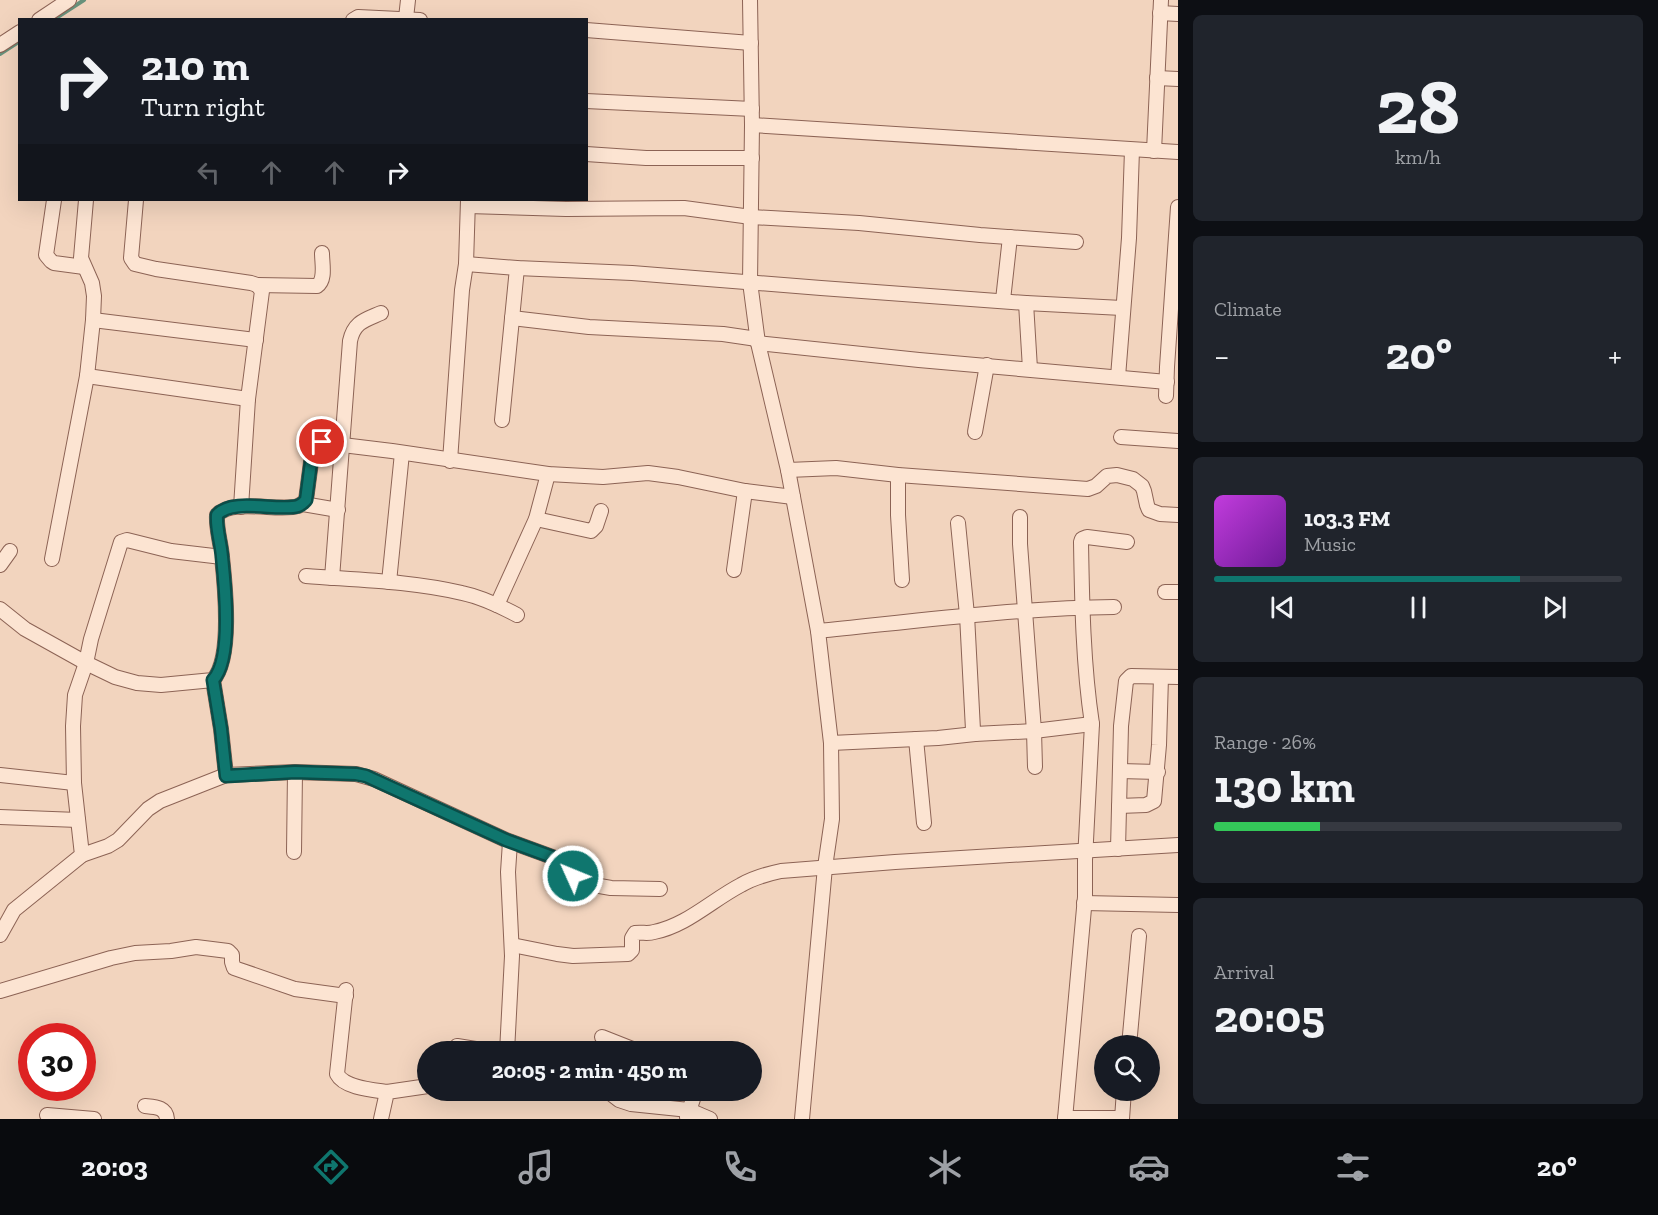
<!DOCTYPE html>
<meta charset="utf-8">
<style>
:root{--surface:#171b24;--page:#20242c;--text:#f1f3f6;--muted:#9ea1a6;--line:#363941;--accent:#0f766e}
body{margin:0;font-family:"Zilla Slab",serif;background:var(--page);color:var(--text);height:100vh;display:flex;flex-direction:column;font-size:22px;white-space:nowrap}
*{box-sizing:border-box;margin:0}
p{font-size:20px;color:var(--muted)}
.icon{flex:none;width:33px;height:33px;fill:none;stroke:currentColor;stroke-width:2;stroke-linecap:round;stroke-linejoin:round}
.map{position:relative;flex:1;overflow:hidden}
.drawer{display:flex;flex-direction:column;gap:15px;padding:15px;background:#0d0f14;width:480px}
.drawer>*{flex:none}
.top-card{position:absolute;left:18px;top:18px;width:570px;height:183px;border-radius:0px;box-shadow:0 6px 24px #0002;background:#171b24;color:var(--text);overflow:hidden}
.fabs{position:absolute;left:1094px;top:1035px;display:grid;gap:12px}
.fabs a{display:grid;place-items:center;width:66px;height:66px;border-radius:50%;background:var(--surface);box-shadow:0 6px 24px #0002;font-size:30px}
.speed{position:absolute;left:18px;top:1023px;display:flex;gap:12px;font-size:30px;font-weight:700;text-align:center}
.speed>*{display:grid;place-content:center;width:78px;height:78px;border-radius:50%;background:var(--surface);box-shadow:0 6px 24px #0002;line-height:1}
.speed .limit{border:9px solid #d22;background:#fff;color:#111}
.pin{position:absolute;display:grid;place-items:center;width:51px;height:51px;color:#fff;margin:-26px;border:3px solid #fff;border-radius:50%;box-shadow:0 2px 6px #0007}
.me{position:absolute;width:66px;margin:-33px;rotate:314deg;stroke-linejoin:round;filter:drop-shadow(0 0 4px #0008)}
.turn{display:flex;align-items:center;gap:21px;height:126px;padding:0 24px;font-size:27px}
.turn .icon{width:78px;height:78px;stroke-width:2.5}
.turn b{display:block;font-size:42px;line-height:51px}
.lanes{display:flex;align-items:center;height:57px;padding:0 24px;background:#0003;justify-content:center;gap:30px;direction:ltr}
.lanes .off{opacity:.35}
.big{font-size:45px;font-weight:700;line-height:1.1}
.drawer .card{flex:1;display:flex;flex-direction:column;justify-content:center;gap:9px;min-width:0;padding:0 21px;border-radius:9px;background:var(--page)}
.drawer .dial{align-items:center;gap:0}
.dial b{font-size:78px;line-height:1}
.song{display:flex;align-items:center;gap:18px}
.cover{width:72px;height:72px;border-radius:9px;background:linear-gradient(135deg,hsl(290 70% 55%),hsl(280 70% 35%))}
.played{height:6px;border-radius:3px;background:linear-gradient(90deg,var(--accent) 75%,var(--line) 75%)}
.keys{display:flex;justify-content:space-around;direction:ltr}
.heat{display:flex;justify-content:space-between;align-items:center;font-size:33px;direction:ltr}
.charge{height:9px;border-radius:4px;background:linear-gradient(90deg,#34c759 26%,var(--line) 0)}
.trip{position:absolute;left:417px;top:1041px;width:345px;height:60px;border-radius:30px;background:var(--surface);box-shadow:0 6px 24px #0002;font-weight:700;line-height:60px;text-align:center}
.tabs{display:flex;height:96px;justify-content:space-around;align-items:center;background:#090b0e;color:var(--muted)}
.tabs .icon{width:42px;height:42px}
.tabs .active{color:var(--accent)}
.tabs b{font-size:27px;color:var(--text)}
main{display:flex;flex:1;min-height:0}
.map>svg:first-child{display:block}
.lines{fill:none;stroke-linecap:round;stroke-linejoin:round}
.stream{stroke:#68927c;stroke-width:4}
.minor-casing{stroke:#8c6355;stroke-width:16}
.minor{stroke:#fce4d2;stroke-width:14}
.route-casing{stroke:#0a4d48;stroke-width:15}
.route{stroke:#0f766e;stroke-width:10}
</style>
<main>
<div class="map">
<svg width="1178" height="1119" viewBox="0 0 1178 1119">
<rect width="100%" height="100%" fill="#f2d4be"/>
<g class="lines">
<!-- stream -->
<g class="stream">
<path d="M53,20L84,0"/>
<path d="M0,54L20,41"/>
</g>
<defs>
<g id="minor">
<path d="M750,0L752,125L750,282L758,343L788,470L818,631L831,743L832,819L825,867L802,1119"/>
<path d="M1160,13L1178,14"/>
<path d="M406,18L408,0"/>
<path d="M39,20L69,0"/>
<path d="M353,20L358,17L420,20"/>
<path d="M586,30L751,43"/>
<path d="M0,45L20,32"/>
<path d="M1157,78L1178,79"/>
<path d="M586,101L752,109"/>
<path d="M752,125L1178,152"/>
<path d="M1154,151L1161,0"/>
<path d="M586,154L646,158H752"/>
<path d="M54,200L46,255L51,261L54,263L84,267"/>
<path d="M136,200L131,258L135,264L156,269L251,283L257,285L262,291L248,399L241,507"/>
<path d="M468,206L566,209L684,208L751,217L859,223L980,235L1076,242"/>
<path d="M466,264L517,268L632,273L821,288L1026,303L1122,308"/>
<path d="M257,285L317,286C326,280 322,264 322,253"/>
<path d="M1003,300L1010,237"/>
<path d="M1026,303L1030,369"/>
<path d="M512,318L589,327L723,334L757,339"/>
<path d="M93,320L256,340"/>
<path d="M758,343L919,360L1167,382"/>
<path d="M87,376L248,399"/>
<path d="M1118,377L1129,238L1132,150"/>
<path d="M1166,396L1167,367L1178,207"/>
<path d="M502,420L517,268"/>
<path d="M975,432L987,365"/>
<path d="M1121,437L1178,441"/>
<path d="M450,461L462,290L466,264L468,200"/>
<path d="M788,470L836,468L898,475L1088,489L1096,486L1107,476L1117,475L1133,479L1142,486L1144,491L1147,505L1149,510L1160,514L1178,515"/>
<path d="M898,475V515L902,580"/>
<path d="M303,504L338,510"/>
<path d="M1020,517V544L1034,731L1035,767"/>
<path d="M536,519L591,531L596,526L601,511"/>
<path d="M958,523L967,615L973,730L975,734L1034,731L1092,724"/>
<path d="M52,559L87,376L93,320L94,296L92,283L81,258L86,200"/>
<path d="M0,565L10,551"/>
<path d="M734,570L745,491"/>
<path d="M306,576C358,580 411,581 462,593C481,597 500,606 517,615"/>
<path d="M332,578L350,341C354,322 365,320 381,313"/>
<path d="M389,582L402,453"/>
<path d="M1165,592H1178"/>
<path d="M497,605L536,519L548,474"/>
<path d="M0,609L25,629L86,663L115,677L137,683L161,685L213,680C233,658 225,585 222,557C221,543 216,529 217,515C232,498 280,512 298,506C303,504 303,503 306,500L313,447L318,442L392,451L548,474L603,477L648,473L678,477L745,491L793,497"/>
<path d="M818,631C917,621 1015,608 1114,607"/>
<path d="M213,680L221,729L226,775"/>
<path d="M916,739L924,823"/>
<path d="M831,743L938,738L975,734"/>
<path d="M1120,771L1158,772"/>
<path d="M0,775L74,783"/>
<path d="M1119,806L1146,805L1154,801L1159,745L1161,677"/>
<path d="M0,817L78,820"/>
<path d="M1118,849L1121,726L1126,681L1131,676L1178,677"/>
<path d="M294,852L295,772"/>
<path d="M82,855L108,846L118,840L148,809L160,801L226,775L295,772L356,774L374,779L506,840L566,862C573,868 571,876 577,882L611,888L660,889"/>
<path d="M1084,903L1178,905"/>
<path d="M0,935L14,910L82,855L74,783L73,726L75,695L86,663L91,639L121,542L127,540L171,551L222,557"/>
<path d="M512,945L557,954L573,956L628,954L632,950V938L635,933C642,932 648,934 654,932C686,926 712,900 741,885C753,878 767,874 781,871L895,862L1178,845"/>
<path d="M346,990L337,1074C344,1088 373,1090 387,1092"/>
<path d="M0,991L111,958L135,953L171,951L196,947L228,951L232,955V962L234,968L295,989L346,996"/>
<path d="M602,1037L640,1052"/>
<path d="M457,1046L494,1052"/>
<path d="M1129,1046L1139,936"/>
<path d="M507,1052L512,956L508,872L510,842"/>
<path d="M606,1090L619,1100L631,1104L689,1110L710,1119"/>
<path d="M145,1106C155,1107 166,1107 167,1119"/>
<path d="M47,1115L94,1119"/>
<path d="M687,1117L696,1090"/>
<path d="M1065,1118H1122"/>
<path d="M381,1119L387,1092L428,1086"/>
<path d="M1065,1119L1085,897V860L1092,724C1083,664 1082,602 1081,542L1082,539L1087,537L1127,542"/>
<path d="M1122,1119L1124,1090"/>
</g>
</defs>
<!-- minor casing -->
<use href="#minor" class="minor-casing"/>
<!-- minor -->
<use href="#minor" class="minor"/>
</g>
<g class="lines">
<defs>
<path id="route" d="M322,442L315,443L313,447L306,500C303,503 303,504 298,506C279,512 232,497 217,515C216,529 221,543 222,557C225,585 233,659 213,680L221,729L226,776L295,772L356,774L366,776L506,840L566,862L570,865L573,876"/>
</defs>
<!-- route casing -->
<use href="#route" class="route-casing"/>
<!-- route -->
<use href="#route" class="route"/>
</g>
</svg>
<div class="fabs">
<a><svg class="icon" aria-label="search" viewBox="0 0 24 24"><circle cx="10" cy="10" r="6"/><path d="M15 15l6 6"/></svg></a>
</div>
<div class="speed"><div class="limit">30</div></div>
<div class="pin" style="left:322px;top:442px;background:#d93025"><svg class="icon" aria-label="arrive" viewBox="0 0 24 24"><path d="M6 21V4h12l-3 4 3 4H6"/></svg></div>
<svg class="me" style="left:573px;top:876px" viewBox="-20 -20 40 40"><circle r="17" fill="#0f766e" stroke="#fff" stroke-width="3"/><path d="M0-11L8 9 0 5-8 9z" fill="#fff"/></svg>
<div class="trip">20:05 · 2 min · 450 m</div>
<div class="top-card">
<div class="turn"><svg class="icon" aria-label="right" viewBox="0 0 24 24"><path d="M7 20v-9h11M14 6l5 5-5 5"/></svg><div><b>210 m</b>Turn right</div></div>
<div class="lanes"><svg class="icon off" aria-label="left" viewBox="0 0 24 24"><path d="M17 20v-9H6M10 6l-5 5 5 5"/></svg><svg class="icon off" aria-label="ahead" viewBox="0 0 24 24"><path d="M12 20V5M6 11l6-6 6 6"/></svg><svg class="icon off" aria-label="ahead" viewBox="0 0 24 24"><path d="M12 20V5M6 11l6-6 6 6"/></svg><svg class="icon" aria-label="right" viewBox="0 0 24 24"><path d="M7 20v-9h11M14 6l5 5-5 5"/></svg></div>
</div>
</div>
<section class="drawer">
<div class="card dial"><b>28</b><p>km/h</p></div>
<div class="card"><p>Climate</p>
<div class="heat"><a>−</a><b class="big">20°</b><a>+</a></div>
</div>
<div class="card">
<div class="song"><i class="cover"></i><div><b>103.3 FM</b><p>Music</p></div></div>
<div class="played"></div>
<div class="keys"><svg class="icon" aria-label="previous" viewBox="0 0 24 24"><path d="M18 5L8 12l10 7zM5 5v14"/></svg><svg class="icon" aria-label="pause" viewBox="0 0 24 24"><path d="M8 5v14M16 5v14"/></svg><svg class="icon" aria-label="next" viewBox="0 0 24 24"><path d="M6 5l10 7-10 7zM19 5v14"/></svg></div>
</div>
<div class="card"><p>Range · 26%</p><b class="big">130 km</b><div class="charge"></div></div>
<div class="card"><p>Arrival</p><b class="big">20:05</b></div>
</section>
</main>
<nav class="tabs">
<b>20:03</b>
<svg class="icon active" aria-label="directions" viewBox="0 0 24 24"><path d="M12 3l9 9-9 9-9-9zM9 14v-3h6M13 9l2 2-2 2"/></svg>
<svg class="icon" aria-label="music" viewBox="0 0 24 24"><path d="M9 18V5l10-2v13"/><circle cx="6" cy="18" r="3"/><circle cx="16" cy="16" r="3"/></svg>
<svg class="icon" aria-label="phone" viewBox="0 0 24 24"><path d="M5 4h4l2 5-3 2q2 4 5 5l2-3 5 2v4C11 20 4 13 5 4z"/></svg>
<svg class="icon" aria-label="climate" viewBox="0 0 24 24"><path d="M12 3v18M4 7l16 10M4 17L20 7"/></svg>
<svg class="icon" aria-label="car" viewBox="0 0 24 24"><path d="M5 17H2v-5l4-1 3-4h7l3 4 3 1v5h-3M9 17h6M6 11h13"/><circle cx="7" cy="17" r="2"/><circle cx="17" cy="17" r="2"/></svg>
<svg class="icon" aria-label="filters" viewBox="0 0 24 24"><path d="M4 7h16M4 17h16"/><circle cx="9" cy="7" r="2"/><circle cx="15" cy="17" r="2"/></svg>
<b>20°</b>
</nav>
